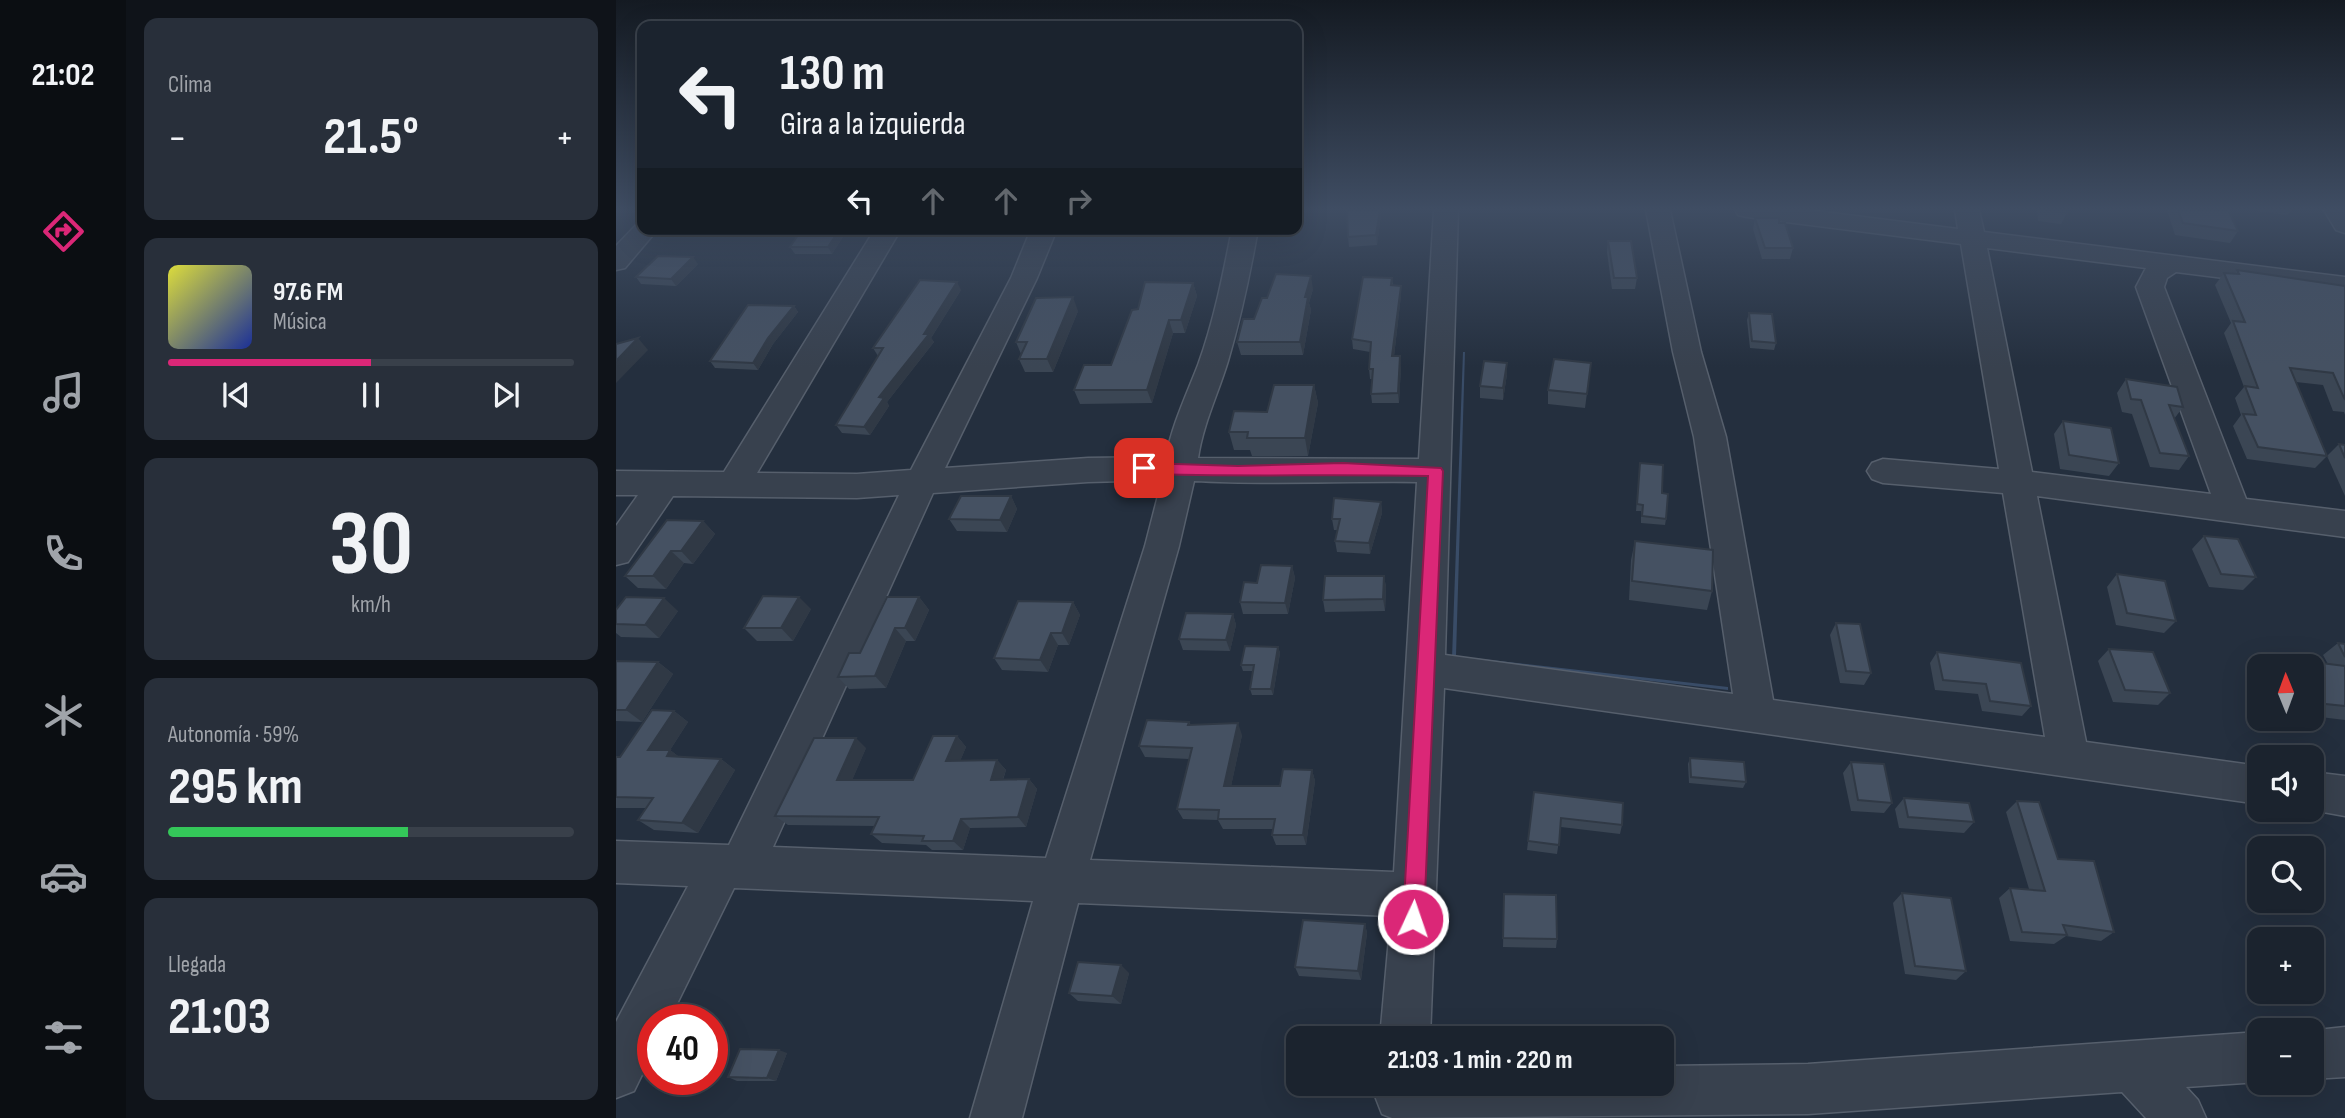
<!DOCTYPE html>
<html lang="es">
<meta charset="utf-8">
<style>
:root{--surface:#1b232e;--page:#282f3a;--text:#f1f3f6;--muted:#a0a4aa;--line:#39404a;--accent:#db2777}
body{margin:0;font-family:"Sofia Sans Condensed",sans-serif;background:var(--page);color:var(--text);height:100vh;display:flex;flex-direction:column;font-size:26px;white-space:nowrap}
*{box-sizing:border-box;margin:0}
p{font-size:23px;color:var(--muted)}
.icon{flex:none;width:38px;height:38px;fill:none;stroke:currentColor;stroke-width:2;stroke-linecap:round;stroke-linejoin:round}
.map{position:relative;flex:1;overflow:hidden}
.panel{display:flex;flex-direction:column;gap:18px;padding:18px;background:#0f1319;width:490px}
.panel>*{flex:none}
.top-card{position:absolute;left:21px;top:21px;width:665px;height:214px;border-radius:14px;box-shadow:0 7px 28px #0002,0 0 0 2px var(--line);background:#1b232e;color:var(--text);overflow:hidden}
.needle{width:46px;rotate:359deg}
.tools{position:absolute;left:1631px;top:654px;display:grid;gap:14px}
.tools a{display:grid;place-items:center;width:77px;height:77px;border-radius:14px;background:var(--surface);box-shadow:0 7px 28px #0002,0 0 0 2px var(--line);font-size:35px}
.speed{position:absolute;left:21px;top:1004px;display:flex;gap:14px;font-size:35px;font-weight:700;text-align:center}
.speed>*{display:grid;place-content:center;width:91px;height:91px;border-radius:50%;background:var(--surface);box-shadow:0 7px 28px #0002,0 0 0 2px var(--line);line-height:1}
.speed .limit{border:10px solid #d22;background:#fff;color:#111}
.pin{position:absolute;display:grid;place-items:center;width:60px;height:60px;color:#fff;margin:-30px;border-radius:14px;box-shadow:0 4px 10px #0006}
.me{position:absolute;width:77px;margin:-38px;rotate:3deg;stroke-linejoin:round;filter:drop-shadow(0 0 5px #0008)}
.turn{display:flex;align-items:center;gap:24px;height:147px;padding:0 28px;font-size:32px}
.turn .icon{width:91px;height:91px;stroke-width:2.5}
.turn b{display:block;font-size:49px;line-height:60px}
.lanes{display:flex;align-items:center;height:66px;padding:0 28px;background:#0003;justify-content:center;gap:35px;direction:ltr}
.lanes .off{opacity:.35}
.big{font-size:52px;font-weight:700;line-height:1.1}
.panel .card{flex:1;display:flex;flex-direction:column;justify-content:center;gap:10px;min-width:0;padding:0 24px;border-radius:14px;background:var(--page)}
.panel .dial{align-items:center;gap:0}
.dial b{font-size:91px;line-height:1}
.song{display:flex;align-items:center;gap:21px}
.cover{width:84px;height:84px;border-radius:10px;background:linear-gradient(135deg,hsl(60 70% 55%),hsl(230 70% 35%))}
.played{height:7px;border-radius:4px;background:linear-gradient(90deg,var(--accent) 50%,var(--line) 50%)}
.keys{display:flex;justify-content:space-around;direction:ltr}
.heat{display:flex;justify-content:space-between;align-items:center;font-size:38px;direction:ltr}
.charge{height:10px;border-radius:5px;background:linear-gradient(90deg,#34c759 59%,var(--line) 0)}
.trip{position:absolute;left:670px;top:1026px;width:388px;height:70px;border-radius:14px;background:var(--surface);box-shadow:0 7px 28px #0002,0 0 0 2px var(--line);font-weight:700;line-height:70px;text-align:center}
main{display:flex;flex:1;min-height:0}
.dock{display:flex;flex-direction:column;width:126px;justify-content:space-around;align-items:center;background:#0b0e12;color:var(--muted)}
.dock .icon{width:49px;height:49px}
.dock .current{color:var(--accent)}
.dock b{font-size:32px;color:var(--text)}
.map>svg:first-child{display:block}
.water{fill:#394c67}
.lines{fill:none;stroke-linecap:round;stroke-linejoin:round}
.minor-casing{stroke:#565f6c;stroke-width:3}
.minor{fill:#38414e;fill-rule:evenodd}
.wall{fill:#3b4654}
.shaded-wall{fill:#303945}
.building{fill:#455162;stroke:#303945;stroke-width:2}
.route{fill:#db2777;stroke:#8e194d;stroke-width:2}
</style>
<main>
<nav class="dock">
<b>21:02</b>
<svg class="icon current" aria-label="directions" viewBox="0 0 24 24"><path d="M12 3l9 9-9 9-9-9zM9 14v-3h6M13 9l2 2-2 2"/></svg>
<svg class="icon" aria-label="music" viewBox="0 0 24 24"><path d="M9 18V5l10-2v13"/><circle cx="6" cy="18" r="3"/><circle cx="16" cy="16" r="3"/></svg>
<svg class="icon" aria-label="phone" viewBox="0 0 24 24"><path d="M5 4h4l2 5-3 2q2 4 5 5l2-3 5 2v4C11 20 4 13 5 4z"/></svg>
<svg class="icon" aria-label="climate" viewBox="0 0 24 24"><path d="M12 3v18M4 7l16 10M4 17L20 7"/></svg>
<svg class="icon" aria-label="car" viewBox="0 0 24 24"><path d="M5 17H2v-5l4-1 3-4h7l3 4 3 1v5h-3M9 17h6M6 11h13"/><circle cx="7" cy="17" r="2"/><circle cx="17" cy="17" r="2"/></svg>
<svg class="icon" aria-label="filters" viewBox="0 0 24 24"><path d="M4 7h16M4 17h16"/><circle cx="9" cy="7" r="2"/><circle cx="15" cy="17" r="2"/></svg>
</nav>
<section class="panel">
<div class="card"><p>Clima</p>
<div class="heat"><a>−</a><b class="big">21.5°</b><a>+</a></div>
</div>
<div class="card">
<div class="song"><i class="cover"></i><div><b>97.6 FM</b><p>Música</p></div></div>
<div class="played"></div>
<div class="keys"><svg class="icon" aria-label="previous" viewBox="0 0 24 24"><path d="M18 5L8 12l10 7zM5 5v14"/></svg><svg class="icon" aria-label="pause" viewBox="0 0 24 24"><path d="M8 5v14M16 5v14"/></svg><svg class="icon" aria-label="next" viewBox="0 0 24 24"><path d="M6 5l10 7-10 7zM19 5v14"/></svg></div>
</div>
<div class="card dial"><b>30</b><p>km/h</p></div>
<div class="card"><p>Autonomía · 59%</p><b class="big">295 km</b><div class="charge"></div></div>
<div class="card"><p>Llegada</p><b class="big">21:03</b></div>
</section>
<div class="map">
<svg width="1729" height="1118" viewBox="0 0 1729 1118">
<rect width="100%" height="100%" fill="#242f3e"/>
<!-- water -->
<path class="water" d="M847,352H849L840,656L1112,687V690L836,658Z"/>
<g class="lines">
<defs>
<g id="minor">
<path d="M818,210H842L829,655L1117,694L1078,437L1057,352L1030,210H1054L1085,352L1110,437L1157,700L1429,737L1387,493L1267,483L1256,479L1251,471L1256,463L1267,459L1383,469L1345,244L1131,217L1122,215L1119,210H1192L1342,229L1339,210H1363L1368,232L1729,277V293L1560,272L1551,278L1548,287L1630,499L1729,511V537L1421,496L1470,742L1643,766V804L828,688L814,1038H764L775,916L462,903L406,1118H354L417,901L118,888L53,1020H37V1052L18,1091L0,1098V1022L72,886L0,883V841L113,845L283,495L241,498L57,496L12,562L0,565V526L22,495H0V471L108,472L259,229H285L141,473L241,474L295,470L395,278L415,229H441L421,278L329,468L472,458L550,457C556,425 570,396 582,365C598,321 607,275 616,229H642C634,274 625,317 612,361C602,394 587,424 582,458L803,459ZM1371,248L1530,268L1520,287L1595,494L1416,472ZM546,480L529,546L430,858L157,847L317,493L472,482ZM578,481C653,485 727,481 801,482L778,872L474,860L563,546Z"/>
<path d="M1708,210H1729V233L1720,230Z"/>
<path d="M26,222V229H42L9,268L0,270V246L21,224Z"/>
<path d="M1696,772L1729,776V816L1696,810Z"/>
<path d="M1729,1027V1077L1696,1079V1031H1692Z"/>
<path d="M1643,1032V1082L1570,1087L1582,1100L1590,1118H1530L1506,1092L1192,1114L776,1118L766,1114L759,1096L764,1083H1046V1066L1192,1064Z"/>
</g>
</defs>
<!-- minor casing -->
<use href="#minor" class="minor-casing"/>
<!-- minor -->
<use href="#minor" class="minor"/>
</g>
<!-- wall -->
<g class="wall">
<path d="M1421,210H1451V213L1445,224L1422,221Z"/>
<path d="M1551,210H1612L1622,231L1614,243L1559,235Z"/>
<path d="M1641,210H1675L1671,215L1641,211Z"/>
<path d="M765,215L761,245L733,247L732,237Z"/>
<path d="M1139,218L1163,223L1177,248L1174,259H1146L1137,229Z"/>
<path d="M232,229L216,254H179L174,247Z"/>
<path d="M992,241L1021,278L1019,289H996L991,252Z"/>
<path d="M82,264L60,286L25,284L20,277Z"/>
<path d="M1621,270L1729,286V415L1728,412L1717,411L1707,385L1680,382L1711,456L1699,468L1631,459L1617,426L1625,415L1619,398L1628,387L1608,333L1615,323L1599,285L1608,273L1619,274Z"/>
<path d="M776,278L777,285L785,286V295L778,356L785,366L783,403H756L755,394L756,379H754L753,369L754,352L737,349L736,339Z"/>
<path d="M577,283L581,296L569,333H557L536,403L464,404L458,390L495,365L522,309Z"/>
<path d="M697,289L693,303L695,310L687,355H625L621,342L638,319L651,298Z"/>
<path d="M345,290L315,338L318,342L271,402L273,406L254,435L226,433L220,425L262,356L257,348Z"/>
<path d="M178,306L182,312L157,344L142,370L99,368L94,361Z"/>
<path d="M462,311L437,372H409L403,359L405,354L400,342Z"/>
<path d="M1133,313L1160,343L1158,350L1134,348L1131,320Z"/>
<path d="M891,363V374L887,400L864,398V386Z"/>
<path d="M975,363L969,408L932,404V390Z"/>
<path d="M1510,379L1567,407L1558,419L1573,456L1563,470L1534,467L1516,414L1506,412L1501,393Z"/>
<path d="M698,385L702,403L692,456H636L634,450H618L613,432Z"/>
<path d="M1447,421L1503,463L1493,476L1444,469L1438,434Z"/>
<path d="M1723,444L1729,445V496L1711,456Z"/>
<path d="M1024,463L1046,493L1050,519L1049,525L1025,523V511H1020Z"/>
<path d="M395,496L401,509L391,532L341,531L333,519Z"/>
<path d="M765,502L766,513L754,554L721,552L719,541L722,530H718L716,519Z"/>
<path d="M87,521L99,534L77,564L68,563L50,589L22,588L9,576Z"/>
<path d="M1588,536L1640,577L1627,590L1593,587L1576,549Z"/>
<path d="M1019,541L1096,591L1091,610L1013,600L1015,560Z"/>
<path d="M676,566L679,578L672,614H627L624,602L641,583Z"/>
<path d="M1501,574L1560,621L1548,633L1500,625L1491,587Z"/>
<path d="M768,576L770,587L769,611L709,612L707,600Z"/>
<path d="M303,597L313,610L299,641H290L270,688L233,689L222,677Z"/>
<path d="M457,602L464,615L453,645H442L432,672L386,670L378,658Z"/>
<path d="M195,609L177,641H141L128,628Z"/>
<path d="M0,610L62,611L43,638L5,637L0,633Z"/>
<path d="M617,614L620,625L614,651L567,650L563,639Z"/>
<path d="M1220,623L1255,673L1248,685L1224,683L1214,635Z"/>
<path d="M1722,643L1729,644V720L1696,716V667H1673L1681,660L1712,664L1707,655Z"/>
<path d="M662,647L664,653L657,695H636L634,689L637,671H627L625,665Z"/>
<path d="M1493,649L1554,693L1542,705L1497,702L1482,661Z"/>
<path d="M1321,652L1415,706L1406,716L1366,711L1362,694L1319,690L1314,663Z"/>
<path d="M0,661L42,662L57,674L26,722L0,721Z"/>
<path d="M58,711L72,722L54,750L63,757L105,759L119,770L82,833L38,830L22,820L30,808H0V757H4Z"/>
<path d="M573,722L575,725L626,735L615,786H664L696,770L699,781L690,845H660L656,835L657,829H607L602,820L567,819L561,809L573,759L529,757L523,746Z"/>
<path d="M341,736L350,747L344,761L381,760L390,770L387,780L413,779L421,789L410,827L354,828L347,850H316L310,845L266,843L255,834L259,826L172,825L159,816L250,748L236,780H297Z"/>
<path d="M1074,758L1130,782L1127,788L1073,783L1072,764Z"/>
<path d="M1235,762L1276,803L1268,813L1235,811L1227,773Z"/>
<path d="M918,792L1006,825L1004,834L945,827L941,854L911,850Z"/>
<path d="M1288,798L1358,822L1348,833L1283,828L1279,809Z"/>
<path d="M1401,801L1442,859L1498,932L1485,941L1450,936L1438,944L1394,941L1383,898L1394,888L1413,889L1390,812Z"/>
<path d="M1286,893L1350,971L1340,980L1289,974L1277,903Z"/>
<path d="M888,894L941,939L940,948L887,947Z"/>
<path d="M749,924L751,933L745,980L683,976L679,967Z"/>
<path d="M513,973L505,1004L462,1001L453,993Z"/>
<path d="M171,1053L160,1081H121L112,1077Z"/>
</g>
<!-- shaded-wall -->
<g class="shaded-wall">
<path d="M764,210H765V215L761,245L760,235Z"/>
<path d="M224,229H232L216,254L212,247Z"/>
<path d="M77,257L82,264L60,286L55,279Z"/>
<path d="M695,276L697,289L693,303L695,310L687,355L684,342L689,297Z"/>
<path d="M341,282L345,290L315,338L318,342L271,402L273,406L254,435L248,427L263,397L308,334Z"/>
<path d="M577,283L581,296L569,333L565,320Z"/>
<path d="M785,286V295L777,366L776,356Z"/>
<path d="M457,297L462,311L437,372L431,359Z"/>
<path d="M178,306L182,312L157,344L142,370L137,363L152,338Z"/>
<path d="M553,320L557,333L536,403L531,390Z"/>
<path d="M22,338L32,350L0,383V361Z"/>
<path d="M784,356L785,366L783,403L782,393Z"/>
<path d="M891,363V374L887,400V388Z"/>
<path d="M698,385L702,403L692,456L689,438Z"/>
<path d="M395,496L401,509L391,532L384,520Z"/>
<path d="M765,502L766,513L754,554L753,543Z"/>
<path d="M87,521L99,534L77,564L65,551Z"/>
<path d="M55,551L68,563L50,589L37,576Z"/>
<path d="M676,566L679,578L672,614L669,603Z"/>
<path d="M768,576L770,587L769,611L767,599Z"/>
<path d="M183,597L195,609L177,641L165,628Z"/>
<path d="M303,597L313,610L299,641L289,628Z"/>
<path d="M48,598L62,611L43,638L29,625Z"/>
<path d="M457,602L464,615L453,645L446,633Z"/>
<path d="M617,614L620,625L614,651L610,640Z"/>
<path d="M279,628L290,641L270,688L259,676Z"/>
<path d="M435,633L442,645L432,672L424,660Z"/>
<path d="M662,647L664,653L657,695L655,689Z"/>
<path d="M42,662L57,674L26,722L10,710Z"/>
<path d="M58,711L72,722L47,761L32,750Z"/>
<path d="M622,723L626,735L613,796L608,786Z"/>
<path d="M341,736L350,747L340,771L330,761Z"/>
<path d="M240,738L250,748L232,790L221,780Z"/>
<path d="M54,750L69,761L51,756Z"/>
<path d="M105,759L119,770L82,833L66,823Z"/>
<path d="M381,760L390,770L383,790L375,780Z"/>
<path d="M696,770L699,781L690,845L687,835Z"/>
<path d="M413,779L421,789L410,827L402,817Z"/>
<path d="M345,819L354,828L347,850L337,841Z"/>
<path d="M749,924L751,933L745,980L742,971Z"/>
<path d="M505,965L513,973L505,1004L496,996Z"/>
<path d="M163,1050L171,1053L160,1081L151,1078Z"/>
</g>
<!-- building -->
<g class="building">
<path d="M731,210H764L760,235L732,237Z"/>
<path d="M1430,210H1451V213Z"/>
<path d="M1562,210H1612L1622,231L1567,223Z"/>
<path d="M1139,218H1163V223H1169L1177,248H1149Z"/>
<path d="M186,229H224L212,247H174Z"/>
<path d="M992,241H1015L1021,278H998Z"/>
<path d="M42,256L77,257L55,279L20,277Z"/>
<path d="M1621,270L1729,286V399L1728,398L1717,373L1674,368L1711,456L1642,447L1627,414L1640,415L1629,386L1642,388L1617,321L1629,322L1608,273L1623,274Z"/>
<path d="M660,274L695,276L689,297H692L684,342H621L627,319H638L646,298H651Z"/>
<path d="M747,277L776,278L775,285L785,286L776,356H784L782,393L755,394L757,369H753L755,342L736,339Z"/>
<path d="M304,280L341,282L308,334H313L263,397L268,398L248,427L220,425L267,348H257Z"/>
<path d="M529,282L577,283L565,320H553L531,390H458L468,365H495L516,310L522,309Z"/>
<path d="M457,297L431,359H403L411,342H400L420,298Z"/>
<path d="M132,305L178,306L152,338L137,363L94,361Z"/>
<path d="M1133,313L1156,314L1160,343L1136,341Z"/>
<path d="M22,338L0,361V344Z"/>
<path d="M938,359L975,363L971,394L932,390Z"/>
<path d="M868,361L891,363L887,388L864,386Z"/>
<path d="M1510,379L1561,387L1567,407L1553,405L1573,456L1544,453L1525,400L1515,399Z"/>
<path d="M658,385H698L689,438H631L632,432H613L618,411L651,412Z"/>
<path d="M1447,421L1495,428L1503,463L1453,455Z"/>
<path d="M1723,444L1729,445V458Z"/>
<path d="M1024,463L1047,465L1046,493L1052,494L1050,519L1026,516L1027,505L1021,504Z"/>
<path d="M345,496H395L384,520L333,519Z"/>
<path d="M718,498L765,502L753,543L719,541L724,519H716Z"/>
<path d="M51,520L87,521L65,551H55L37,576H9Z"/>
<path d="M1588,536L1622,539L1640,577L1605,574Z"/>
<path d="M1019,541L1097,550L1096,591L1016,581Z"/>
<path d="M645,565L676,566L669,603L624,602L628,582L641,583Z"/>
<path d="M1501,574L1549,581L1560,621L1511,613Z"/>
<path d="M709,576H768L767,599L707,600Z"/>
<path d="M147,596L183,597L165,628H128Z"/>
<path d="M10,597L48,598L29,625L0,624V610Z"/>
<path d="M271,597H303L289,628H279L259,676L222,677L233,653H244Z"/>
<path d="M402,601L457,602L446,633H435L424,660L378,658Z"/>
<path d="M570,613L617,614L610,640L563,639Z"/>
<path d="M1220,623L1244,624L1255,673L1230,671Z"/>
<path d="M1722,643L1729,644V657Z"/>
<path d="M629,646L662,647L655,689H634L638,665H625Z"/>
<path d="M1493,649L1537,652L1554,693L1509,690Z"/>
<path d="M1321,652L1405,663L1415,706L1374,701L1370,684L1327,680Z"/>
<path d="M1681,660L1729,666V706L1700,703L1696,693V667H1684Z"/>
<path d="M0,661L42,662L10,710H0Z"/>
<path d="M36,710L58,711L32,750H54L51,756L105,759L66,823L22,820L37,798L0,797V757H4Z"/>
<path d="M531,720L573,722L572,725L622,723L608,786H664L667,769L696,770L687,835H656L659,819H602L603,810L561,809L576,748L523,746Z"/>
<path d="M317,736H341L330,761L381,760L375,780L413,779L402,817L345,819L337,841H306L308,836L255,834L263,817L159,816L198,738H240L221,780H297Z"/>
<path d="M1074,758L1128,762L1130,782L1075,777Z"/>
<path d="M1235,762L1268,764L1276,803L1242,800Z"/>
<path d="M918,792L1007,803L1006,825L945,818L943,845L912,841Z"/>
<path d="M1288,798L1353,803L1358,822L1292,817Z"/>
<path d="M1401,801L1423,802L1442,859L1478,861L1498,932L1447,925L1451,935L1406,932L1394,888L1429,891Z"/>
<path d="M1286,893L1335,898L1350,971L1299,966Z"/>
<path d="M888,894L940,895L941,939L887,938Z"/>
<path d="M687,920L749,924L742,971L679,967Z"/>
<path d="M462,962L505,965L496,996L453,993Z"/>
<path d="M124,1049L163,1050L151,1078L112,1077Z"/>
</g>
<!-- sky -->
<linearGradient id="sky" x2="0" y2="1"><stop stop-color="#141a22"/><stop offset="0.57" stop-color="#3f4d63"/><stop offset="1" stop-color="#3f4d63" stop-opacity="0"/></linearGradient>
<rect width="1729" height="367" fill="url(#sky)"/>
<!-- route -->
<path class="route" d="M528,463L622,466L727,463L825,468L827,471L808,919L805,926L797,929L790,926L787,919L812,476C717,474 623,477 528,474L521,468Z"/>
</svg>
<div class="tools">
<a><svg class="needle" viewBox="-14 -14 28 28"><path d="M0-13l5 13h-10z" fill="#e53935"/><path d="M0 13l5-13h-10z" fill="#a0a4aa"/></svg></a>
<a><svg class="icon" aria-label="sound" viewBox="0 0 24 24"><path d="M4 9h4l5-4v14l-5-4H4zM17 9q2 3 0 6"/></svg></a>
<a><svg class="icon" aria-label="search" viewBox="0 0 24 24"><circle cx="10" cy="10" r="6"/><path d="M15 15l6 6"/></svg></a>
<a>+</a>
<a>−</a>
</div>
<div class="speed"><div class="limit">40</div></div>
<div class="pin" style="left:528px;top:468px;background:#d93025"><svg class="icon" aria-label="arrive" viewBox="0 0 24 24"><path d="M6 21V4h12l-3 4 3 4H6"/></svg></div>
<svg class="me" style="left:797px;top:919px" viewBox="-20 -20 40 40"><circle r="17" fill="#db2777" stroke="#fff" stroke-width="3"/><path d="M0-11L8 9 0 5-8 9z" fill="#fff"/></svg>
<div class="trip">21:03 · 1 min · 220 m</div>
<div class="top-card">
<div class="turn"><svg class="icon" aria-label="left" viewBox="0 0 24 24"><path d="M17 20v-9H6M10 6l-5 5 5 5"/></svg><div><b>130 m</b>Gira a la izquierda</div></div>
<div class="lanes"><svg class="icon" aria-label="left" viewBox="0 0 24 24"><path d="M17 20v-9H6M10 6l-5 5 5 5"/></svg><svg class="icon off" aria-label="ahead" viewBox="0 0 24 24"><path d="M12 20V5M6 11l6-6 6 6"/></svg><svg class="icon off" aria-label="ahead" viewBox="0 0 24 24"><path d="M12 20V5M6 11l6-6 6 6"/></svg><svg class="icon off" aria-label="right" viewBox="0 0 24 24"><path d="M7 20v-9h11M14 6l5 5-5 5"/></svg></div>
</div>
</div>
</main>
